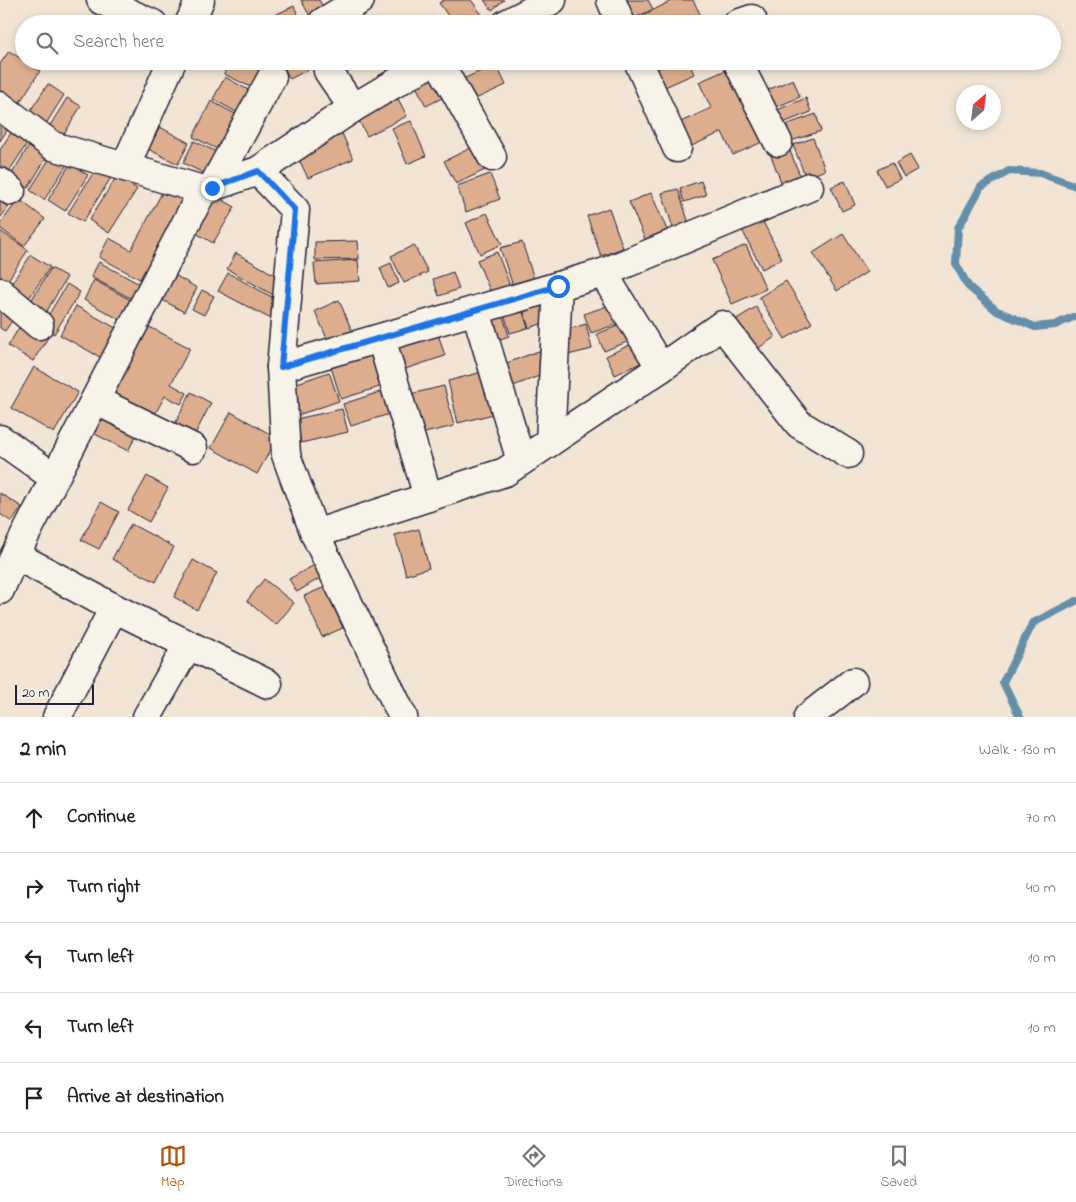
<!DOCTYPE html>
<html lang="en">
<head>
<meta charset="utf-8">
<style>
  :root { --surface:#fff; --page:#f6f6f6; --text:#222; --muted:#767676; --line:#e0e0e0; --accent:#b45309 }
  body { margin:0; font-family:"Indie Flower",sans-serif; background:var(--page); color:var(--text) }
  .compass { position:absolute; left:956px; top:85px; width:45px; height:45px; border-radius:50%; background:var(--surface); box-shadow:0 2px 8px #0003; rotate:28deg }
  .scale { position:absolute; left:15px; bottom:12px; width:79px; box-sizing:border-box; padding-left:5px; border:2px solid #22223b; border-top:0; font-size:14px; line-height:18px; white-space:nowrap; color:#22223b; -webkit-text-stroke:4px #f7f3e8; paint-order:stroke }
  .stop { position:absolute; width:15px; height:15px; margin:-11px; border:4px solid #1a73e8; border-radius:50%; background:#fff }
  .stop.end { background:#1a73e8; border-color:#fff; box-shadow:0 1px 5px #0008 }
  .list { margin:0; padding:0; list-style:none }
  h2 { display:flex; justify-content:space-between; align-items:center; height:65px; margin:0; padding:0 20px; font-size:21px }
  h2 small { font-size:16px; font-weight:400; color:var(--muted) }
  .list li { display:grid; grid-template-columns:32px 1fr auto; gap:15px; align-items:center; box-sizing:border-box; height:70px; padding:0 20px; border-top:1px solid var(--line) }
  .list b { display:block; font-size:19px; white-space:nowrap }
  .list em { font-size:16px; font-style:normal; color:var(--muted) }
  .icon { flex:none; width:28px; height:28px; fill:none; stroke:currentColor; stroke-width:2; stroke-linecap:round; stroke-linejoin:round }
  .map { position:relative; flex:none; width:1076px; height:717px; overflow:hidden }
  .search { position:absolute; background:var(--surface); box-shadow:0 2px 8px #0003; left:15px; right:15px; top:15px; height:55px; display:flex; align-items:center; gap:12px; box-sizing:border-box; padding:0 18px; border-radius:28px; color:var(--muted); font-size:19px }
  .sheet { height:415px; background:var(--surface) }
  nav { display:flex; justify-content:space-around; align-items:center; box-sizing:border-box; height:70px; border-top:1px solid var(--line); background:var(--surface); font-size:14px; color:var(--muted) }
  nav a { display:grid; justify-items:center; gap:2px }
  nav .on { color:var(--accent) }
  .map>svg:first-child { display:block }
</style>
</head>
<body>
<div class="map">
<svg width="1076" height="717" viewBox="0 0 1076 717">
  <rect width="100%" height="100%" fill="#f2e5d6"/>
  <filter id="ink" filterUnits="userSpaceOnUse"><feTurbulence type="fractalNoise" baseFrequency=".02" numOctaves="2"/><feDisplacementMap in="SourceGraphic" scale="10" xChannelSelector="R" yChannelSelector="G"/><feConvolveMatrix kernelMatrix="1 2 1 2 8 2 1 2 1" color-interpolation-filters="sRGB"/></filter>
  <g filter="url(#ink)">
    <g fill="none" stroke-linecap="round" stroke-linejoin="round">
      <g stroke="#648fa8" stroke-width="8">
        <path d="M1076,186L1040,173L1009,171L981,187L958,228L956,264L968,286L997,311L1035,327L1055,325L1073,317H1076"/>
        <path d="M1020,717L1003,682L1033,623L1076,601"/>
      </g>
    </g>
    <g fill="#dcae8d" stroke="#22223b">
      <path d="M301,0H319L325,10L311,18Z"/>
      <path d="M444,0H471L483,16L472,24H454L439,3Z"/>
      <path d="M484,0H504L492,10Z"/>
      <path d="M625,0H648L653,9L635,18Z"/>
      <path d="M673,0H693L705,24H636L634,20Z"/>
      <path d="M294,6L302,24H263L262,21Z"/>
      <path d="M9,51L40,71L18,105L0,94V64Z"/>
      <path d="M230,61H249L269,72L259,91L224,74Z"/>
      <path d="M280,61H322V62L290,79Z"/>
      <path d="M674,61H688L694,74L665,87L657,69Z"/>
      <path d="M496,64L506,85L471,101L461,80Z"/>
      <path d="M735,66L769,139L733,155L722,132L685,149L674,125L711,108L699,82Z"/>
      <path d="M432,68L446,96L426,106L412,78Z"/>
      <path d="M225,77L259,96L247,118L213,99Z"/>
      <path d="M793,79L800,97L769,110L761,93Z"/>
      <path d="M48,84L64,95L42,130L25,119Z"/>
      <path d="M394,91L407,116L367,136L354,112Z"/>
      <path d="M67,98L81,106L59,143L44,135Z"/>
      <path d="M806,98L811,112L775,126L770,113Z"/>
      <path d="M211,101L243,118L225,153L193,137Z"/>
      <path d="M0,114L12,123L0,141Z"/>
      <path d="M816,114L821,131L782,144L777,128Z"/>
      <path d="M411,121L426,156L407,164L392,128Z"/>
      <path d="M16,125L32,136L8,173L0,168V150Z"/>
      <path d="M160,127L189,143L178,164L148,149Z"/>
      <path d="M341,131L353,159L308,178L295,151Z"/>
      <path d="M813,138L825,170L806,178L793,145Z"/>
      <path d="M33,139L51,150L28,188L10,177Z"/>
      <path d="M194,141L225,156L214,178L183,163Z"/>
      <path d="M475,146L487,169L456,184L444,161Z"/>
      <path d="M788,146L803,183L784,190L770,153Z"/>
      <path d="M53,153L68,163L44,200L30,190Z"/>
      <path d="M910,155L918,169L904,177L896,163Z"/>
      <path d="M892,163L900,179L885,186L877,170Z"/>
      <path d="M70,164L88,175L65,211L48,200Z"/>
      <path d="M97,167L112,176L83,222L68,213Z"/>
      <path d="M490,174L500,199L466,212L457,186Z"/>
      <path d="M117,176L137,189L109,233L89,220Z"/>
      <path d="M701,181L706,195L684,202L680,188Z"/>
      <path d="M845,181L855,205L842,211L831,187Z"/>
      <path d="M0,188L15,199L0,218Z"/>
      <path d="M164,189L192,204L149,284L99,257L109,238L131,250Z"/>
      <path d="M678,189L690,227L674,231L662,193Z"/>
      <path d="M651,193L667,230L645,239L629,202Z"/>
      <path d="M212,194L235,207L213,243L191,230Z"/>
      <path d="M19,199L45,219L24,246L0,228V224Z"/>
      <path d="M609,208L623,248L601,256L587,216Z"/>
      <path d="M487,213L502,244L480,254L466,223Z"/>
      <path d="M761,218L782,259L762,269L741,228Z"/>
      <path d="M0,231L28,250L6,283L0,278Z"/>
      <path d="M843,234L867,272L837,291L813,253Z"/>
      <path d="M358,241L359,259L315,260V242Z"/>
      <path d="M522,242L534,279L513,286L500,248Z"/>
      <path d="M414,245L428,272L404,283L391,256Z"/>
      <path d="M746,245L766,289L732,304L712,260Z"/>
      <path d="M497,252L510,286L491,293L477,260Z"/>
      <path d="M236,253L284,280L275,296L227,269Z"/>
      <path d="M31,255L50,267L25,304L6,291Z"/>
      <path d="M358,260L360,281L316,284L314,263Z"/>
      <path d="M99,262L143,286L136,301L91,277Z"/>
      <path d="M391,263L399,283L388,288L380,268Z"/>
      <path d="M51,268L67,277L42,319L26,309Z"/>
      <path d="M453,272L459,289L439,296L433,279Z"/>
      <path d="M228,273L279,301L269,318L218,291Z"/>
      <path d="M173,274L197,288L184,312L159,298Z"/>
      <path d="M94,280L136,303L126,323L84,300Z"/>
      <path d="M786,281L812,323L785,339L759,297Z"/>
      <path d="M67,284L80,292L54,334L42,326Z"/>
      <path d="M202,290L214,296L204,315L192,309Z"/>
      <path d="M549,298L555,319L529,328L522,306Z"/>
      <path d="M0,299L18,312L5,331L0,328Z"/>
      <path d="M339,300L355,338L331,348L315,311Z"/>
      <path d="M610,305L617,324L591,333L584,314Z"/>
      <path d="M76,306L123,332L107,361L60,335Z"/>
      <path d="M521,306L528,328L510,333L503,311Z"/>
      <path d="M756,307L775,337L751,353L730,323Z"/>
      <path d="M502,313L509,336L494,341L486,318Z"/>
      <path d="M23,321L49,336L33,361L8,346Z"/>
      <path d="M142,323L190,348L171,384L187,393L181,404L165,396L150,423L102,398Z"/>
      <path d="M625,323L632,340L604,351L597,334Z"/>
      <path d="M586,324L592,349L568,355L562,331Z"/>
      <path d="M438,334L445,356L399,371L392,350Z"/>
      <path d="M636,342L645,361L615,375L606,356Z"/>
      <path d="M544,349L552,371L508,388L499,366Z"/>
      <path d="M378,350L389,384L341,399L330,364Z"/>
      <path d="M34,367L78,392L54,433L11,408Z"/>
      <path d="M486,371L497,413L458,423L448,381Z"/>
      <path d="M329,372L339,401L298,415L289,386Z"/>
      <path d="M444,386L454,426L412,436L402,396Z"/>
      <path d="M389,389L396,412L351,426L343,404Z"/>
      <path d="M191,392L211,403L192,440L172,430Z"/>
      <path d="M101,408L140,428L128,451L89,431Z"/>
      <path d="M342,409L348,432L301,443L296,419Z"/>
      <path d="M231,412L277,438L257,474L211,448Z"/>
      <path d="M147,476L168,488L149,522L128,510Z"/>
      <path d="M0,493L22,507L12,522L0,514Z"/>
      <path d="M101,502L119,512L99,549L81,540Z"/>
      <path d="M131,524L174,547L156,582L112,559Z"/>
      <path d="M419,529L429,568L406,575L395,535Z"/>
      <path d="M193,560L217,573L197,610L174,597Z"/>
      <path d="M318,563L325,575L297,592L289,579Z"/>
      <path d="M264,579L294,603L276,625L247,601Z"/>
      <path d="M325,587L343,628L322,637L304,596Z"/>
    </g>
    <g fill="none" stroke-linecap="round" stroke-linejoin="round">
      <g stroke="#22223b" stroke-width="31">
        <g id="minor">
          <path d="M101,0L153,24"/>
          <path d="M611,0L621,24"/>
          <path d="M189,24L200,0"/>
          <path d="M323,24V22L360,0"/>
          <path d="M506,24L552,0"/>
          <path d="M737,24L752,19"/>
          <path d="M327,61L328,71L353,108"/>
          <path d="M438,61L492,157"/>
          <path d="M638,61L677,148"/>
          <path d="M737,61L778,142"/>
          <path d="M0,106L53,146L203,190L258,171L353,108L433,61"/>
          <path d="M125,167L172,61"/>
          <path d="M258,171L295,210L281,367L286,455L315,534L403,717"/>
          <path d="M0,182L11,191"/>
          <path d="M212,188L272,77"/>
          <path d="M603,273L661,368"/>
          <path d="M0,292L39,325"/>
          <path d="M476,311L521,461"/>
          <path d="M381,338L428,497"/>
          <path d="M281,367L603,273L809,187"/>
          <path d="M95,400L193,448"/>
          <path d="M0,439L55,478"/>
          <path d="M550,442L558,286"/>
          <path d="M315,534L505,472L661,368L722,325L799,424L848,454"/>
          <path d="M15,555L114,608L268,684"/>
          <path d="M0,590L15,555L203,190"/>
          <path d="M57,717L114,608"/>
          <path d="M147,717L188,645"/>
          <path d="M808,717L853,682"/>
        </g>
      </g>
      <use href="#minor" stroke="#f7f3e8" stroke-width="28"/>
    </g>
  </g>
  <g fill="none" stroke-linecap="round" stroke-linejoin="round" filter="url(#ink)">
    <path stroke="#1a73e8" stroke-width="6" d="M212,188L258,171L295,210L281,367L558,286"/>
  </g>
</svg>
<svg class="compass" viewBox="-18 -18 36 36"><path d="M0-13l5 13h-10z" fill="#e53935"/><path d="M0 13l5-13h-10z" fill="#767676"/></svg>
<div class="scale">20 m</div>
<div class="stop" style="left:558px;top:286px"></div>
<div class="stop end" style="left:212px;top:188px"></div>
<div class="search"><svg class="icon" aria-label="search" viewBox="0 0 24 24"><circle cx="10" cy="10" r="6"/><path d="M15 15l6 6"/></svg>Search here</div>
</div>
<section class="sheet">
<h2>2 min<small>Walk · 130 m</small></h2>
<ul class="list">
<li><svg class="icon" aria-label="ahead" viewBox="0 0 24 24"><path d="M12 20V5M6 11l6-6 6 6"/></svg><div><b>Continue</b></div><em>70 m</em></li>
<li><svg class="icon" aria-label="right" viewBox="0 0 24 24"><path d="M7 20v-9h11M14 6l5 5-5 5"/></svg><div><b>Turn right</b></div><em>40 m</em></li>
<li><svg class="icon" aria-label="left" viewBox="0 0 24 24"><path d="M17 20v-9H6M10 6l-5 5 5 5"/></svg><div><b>Turn left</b></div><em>10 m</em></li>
<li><svg class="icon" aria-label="left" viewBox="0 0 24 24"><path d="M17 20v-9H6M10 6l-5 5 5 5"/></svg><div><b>Turn left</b></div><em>10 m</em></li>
<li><svg class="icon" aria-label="arrive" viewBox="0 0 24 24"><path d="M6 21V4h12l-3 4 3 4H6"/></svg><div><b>Arrive at destination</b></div></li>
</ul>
</section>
<nav>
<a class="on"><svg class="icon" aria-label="map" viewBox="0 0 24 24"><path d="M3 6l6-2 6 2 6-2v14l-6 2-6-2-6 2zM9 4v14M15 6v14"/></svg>Map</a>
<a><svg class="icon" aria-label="directions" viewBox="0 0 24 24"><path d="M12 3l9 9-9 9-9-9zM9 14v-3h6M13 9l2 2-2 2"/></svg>Directions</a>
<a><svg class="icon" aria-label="saved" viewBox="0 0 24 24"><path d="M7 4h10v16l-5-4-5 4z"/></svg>Saved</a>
</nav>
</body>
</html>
